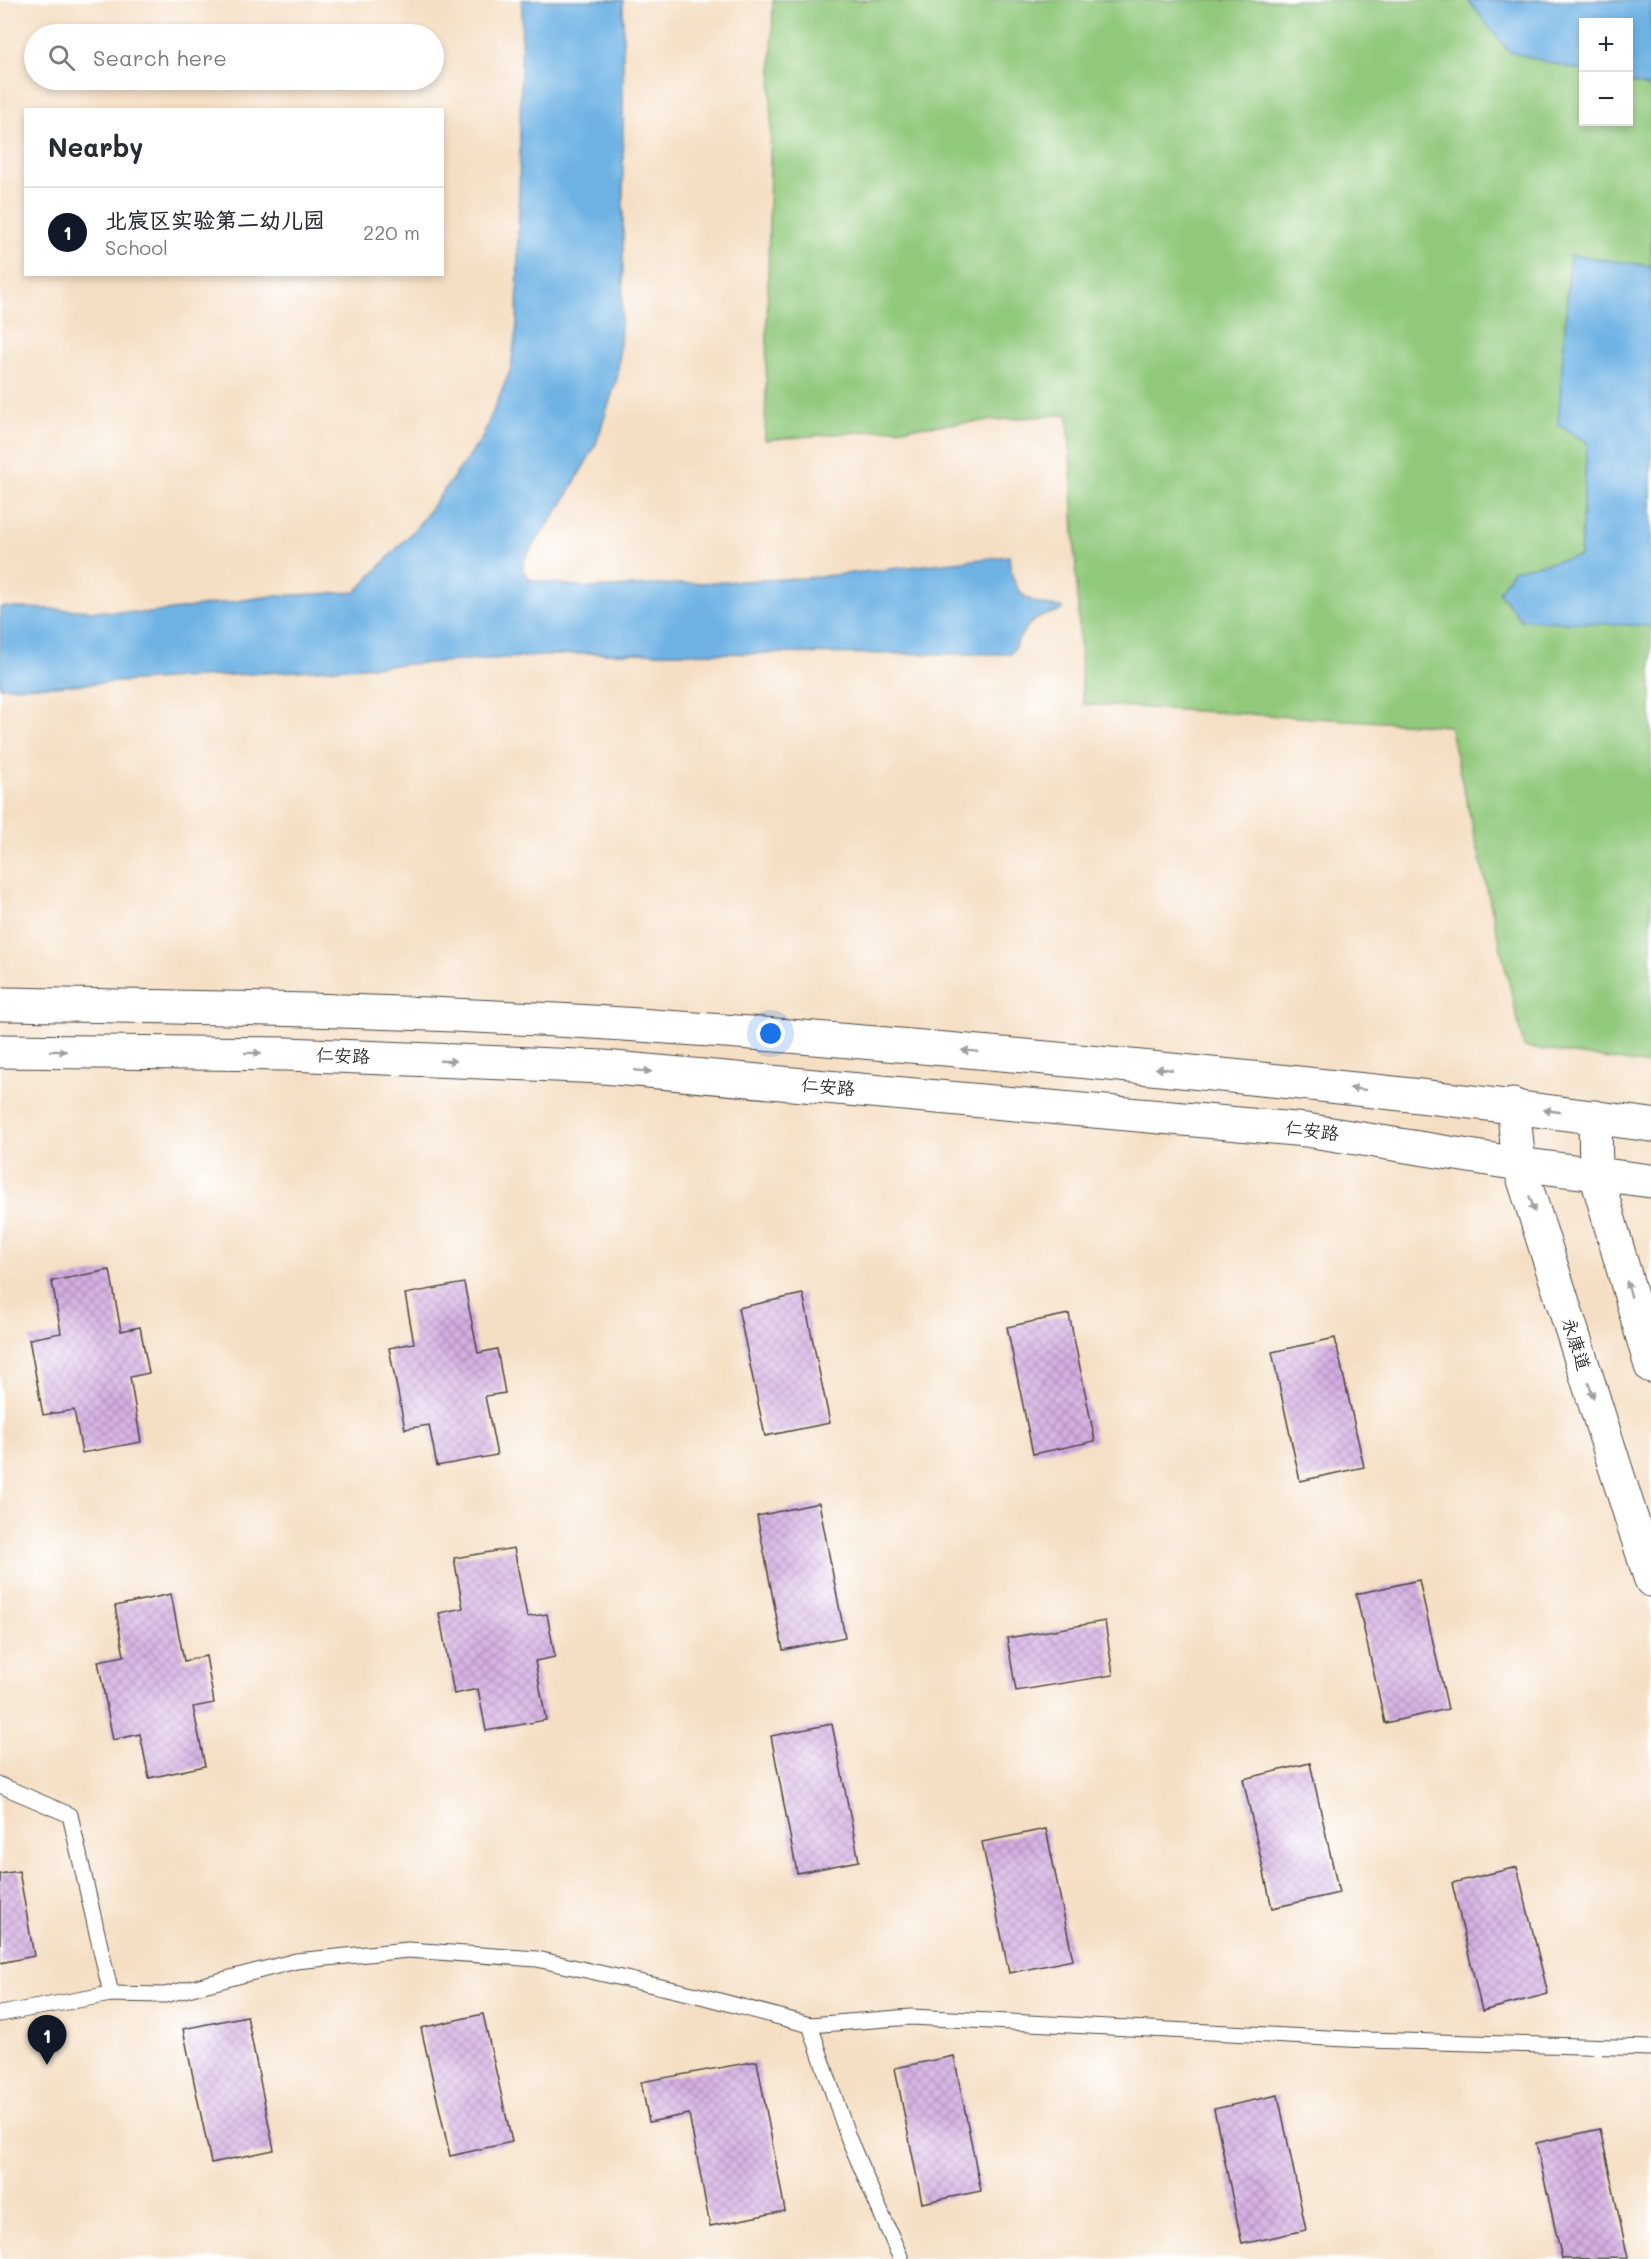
<!DOCTYPE html>
<html lang="en">
<head>
<meta charset="utf-8">
<style>
  :root { --surface:#fff; --page:#f7f7f7; --text:#2b2b33; --muted:#7c7c81; --line:#e1e1e2; --accent:#111827 }
  body { margin:0; font-family:Mali,"LXGW WenKai TC",sans-serif; background:var(--page); color:var(--text) }
  .controls { position:absolute; right:18px; top:18px; display:grid; overflow:hidden; border-radius:0px; box-shadow:0 3px 9px #0003 }
  .controls button { width:54px; height:54px; display:grid; place-items:center; padding:0; border:0; border-bottom:2px solid var(--line); background:var(--surface); color:var(--text); font:30px sans-serif }
  .you { position:absolute; left:771px; top:1034px; width:21px; height:21px; margin:-15px; border:4px solid #fff; border-radius:50%; background:#1a73e8; box-shadow:0 0 0 9px #1a73e833 }
  .badge { display:grid; place-items:center; width:39px; height:39px; border-radius:50%; background:var(--accent); color:#fff; font-size:20px; font-weight:700 }
  .pin { position:absolute; translate:-50% -50px; filter:drop-shadow(0 2px 3px #0008) }
  .pin::after { content:''; position:absolute; top:32px; width:21px; height:18px; background:inherit; clip-path:polygon(0 0,100% 0,50% 100%) }
  .list { margin:0; padding:0; list-style:none }
  h2 { display:flex; justify-content:space-between; align-items:center; height:78px; margin:0; padding:0 24px; font-size:26px }
  h2 small { font-size:20px; font-weight:400; color:var(--muted) }
  .list li { display:grid; grid-template-columns:39px 1fr auto; gap:18px; align-items:center; box-sizing:border-box; height:90px; padding:0 24px; border-top:2px solid var(--line) }
  .list b { display:block; font-size:22px; white-space:nowrap }
  .list p { margin:0; font-size:20px; white-space:nowrap; color:var(--muted) }
  .list em { font-size:20px; font-style:normal; color:var(--muted) }
  .icon { flex:none; width:33px; height:33px; fill:none; stroke:currentColor; stroke-width:2; stroke-linecap:round; stroke-linejoin:round }
  .map { position:relative; flex:none; width:1651px; height:2259px; overflow:hidden }
  .search { position:absolute; background:var(--surface); box-shadow:0 3px 9px #0003; left:24px; top:24px; width:420px; height:66px; display:flex; align-items:center; gap:15px; box-sizing:border-box; padding:0 21px; border-radius:33px; color:var(--muted); font-size:22px }
  .panel { position:absolute; background:var(--surface); box-shadow:0 3px 9px #0003; left:24px; top:108px; width:420px; height:168px; border-radius:0px }
  .map>svg:first-child { display:block }
</style>
</head>
<body>
<div class="map">
<svg width="1651" height="2259" viewBox="0 0 1651 2259">
  <defs>
    <pattern id="building-cross-hatch" width="8" height="8" patternUnits="userSpaceOnUse" patternTransform="scale(1.5)"><rect width="8" height="8" fill="#d5afe3"/><path d="M0 0l8 8M0 8l8-8" fill="none" stroke="#ad8fb8"/></pattern>
  </defs>
  <rect width="100%" height="100%" fill="#fff"/>
  <filter id="ink" filterUnits="userSpaceOnUse"><feTurbulence type="fractalNoise" baseFrequency=".0167" numOctaves="2"/><feDisplacementMap in="SourceGraphic" scale="12" xChannelSelector="R" yChannelSelector="G"/><feConvolveMatrix kernelMatrix="1 2 1 2 8 2 1 2 1" color-interpolation-filters="sRGB"/></filter>
  <filter id="wash" filterUnits="userSpaceOnUse"><feTurbulence type="fractalNoise" baseFrequency=".008" numOctaves="4" result="noise"/><feDisplacementMap in="SourceGraphic" scale="24" xChannelSelector="R" yChannelSelector="G"/><feGaussianBlur stdDeviation="1.35" result="paint"/><feColorMatrix in="noise" values="0 0 0 0 0 0 0 0 0 0 0 0 0 0 0 0 0 1.4 0 .05"/><feComposite in="paint" operator="in"/></filter>
  <g filter="url(#wash)">
    <rect width="100%" height="100%" fill="#f5dfc4"/>
    <path fill="#91c97c" stroke="#5e7a54" stroke-width="1.5" fill-rule="evenodd" d="M773,0H1651V1065L1524,1047L1449,726L1083,704L1068,414L765,440ZM1584,22H1628V122H1584Z"/>
    <g fill="#6eb2e4" stroke="#4c6e88" stroke-width="1.5">
      <path d="M522,0H623V288L618,375L596,444L564,501L524,559L523,571L531,580L589,588L807,578L1009,556C1012,594 1027,606 1063,607V610C1028,619 1027,623 1011,654L590,653L53,686L0,687V607L150,613L272,596L356,592L417,527L481,440L511,369L517,324Z"/>
      <path d="M1468,0H1651V88L1629,82L1628,22H1584L1583,71L1509,52Z"/>
      <path d="M1570,255L1651,266V626L1521,620L1499,592L1513,570L1580,556L1587,442L1558,425Z"/>
    </g>
    <g id="blocks">
      <g fill="url(#building-cross-hatch)">
        <path d="M110,1270L121,1331L140,1327L149,1373L130,1377L141,1442L82,1453L74,1410L43,1415L29,1339L61,1333L52,1281Z"/>
        <path d="M464,1283L478,1353L497,1349L505,1393L485,1396L497,1455L437,1466L429,1425L405,1429L389,1348L414,1343L405,1294Z"/>
        <path d="M803,1294L830,1423L765,1436L738,1308Z"/>
        <path d="M1069,1314L1095,1441L1033,1454L1007,1327Z"/>
        <path d="M1335,1338L1364,1467L1300,1481L1272,1352Z"/>
        <path d="M819,1503L845,1637L783,1650L757,1516Z"/>
        <path d="M514,1548L527,1617L547,1614L555,1657L535,1661L546,1720L486,1731L478,1689L454,1694L439,1613L463,1608L454,1558Z"/>
        <path d="M1419,1580L1448,1709L1385,1723L1356,1594Z"/>
        <path d="M171,1594L184,1661L206,1656L214,1703L193,1707L205,1766L149,1778L140,1734L113,1740L98,1661L124,1656L115,1606Z"/>
        <path d="M1105,1621L1113,1675L1016,1691L1007,1638Z"/>
        <path d="M832,1724L859,1861L797,1873L771,1736Z"/>
        <path d="M1310,1763L1339,1893L1272,1908L1243,1779Z"/>
        <path d="M1046,1829L1073,1960L1009,1973L982,1842Z"/>
        <path d="M1517,1867L1548,1994L1482,2011L1452,1883Z"/>
        <path d="M19,1871L34,1956L0,1963V1874Z"/>
        <path d="M483,2014L512,2142L450,2156L421,2028Z"/>
        <path d="M247,2016L274,2150L211,2163L183,2029Z"/>
        <path d="M954,2056L981,2191L922,2203L895,2068Z"/>
        <path d="M757,2061L785,2211L710,2226L689,2114L649,2122L641,2082Z"/>
        <path d="M1278,2095L1306,2230L1242,2244L1214,2109Z"/>
        <path d="M1600,2129L1628,2258L1562,2259L1536,2143Z"/>
      </g>
    </g>
  </g>
  <g filter="url(#ink)">
    <use href="#blocks" fill-opacity="0" stroke="#494642" stroke-width="1.5"/>
    <g fill="none" stroke-linecap="round" stroke-linejoin="round">
      <g stroke="#494642" stroke-width="17">
        <g id="service">
          <path d="M0,1785L70,1815L111,1994"/>
          <path d="M0,2014L111,1994L165,1995L296,1961L408,1950L537,1959L697,1995L810,2025L911,2017L1367,2040L1651,2048"/>
          <path d="M810,2025L848,2137L901,2259"/>
        </g>
      </g>
      <g stroke="#494642" stroke-width="35">
        <g id="tertiary">
          <path d="M0,1004C191,1007 383,1010 574,1021C746,1031 917,1046 1089,1062C1276,1080 1464,1099 1651,1125"/>
          <path d="M0,1051L287,1054L603,1067L1306,1130L1519,1164L1651,1181"/>
          <path d="M1513,1105L1519,1164L1651,1580"/>
          <path d="M1595,1117L1596,1174L1651,1366"/>
        </g>
      </g>
      <use href="#service" stroke="#fff" stroke-width="15"/>
      <use href="#tertiary" stroke="#fff" stroke-width="33"/>
    </g>
    <defs><path id="oneway-solid" d="M-6-.8H1V-3.2L6.5 0L1 3.2V.8H-6Z" transform="scale(1.5)"/></defs>
    <g fill="#a0a0a0">
      <use href="#oneway-solid" transform="translate(58 1051) rotate(1)"/>
      <use href="#oneway-solid" transform="translate(970 1051) rotate(-175)"/>
      <use href="#oneway-solid" transform="translate(253 1053) rotate(1)"/>
      <use href="#oneway-solid" transform="translate(448 1061) rotate(2)"/>
      <use href="#oneway-solid" transform="translate(1164 1069) rotate(-175)"/>
      <use href="#oneway-solid" transform="translate(643 1071) rotate(5)"/>
      <use href="#oneway-solid" transform="translate(1358 1089) rotate(-174)"/>
      <use href="#oneway-solid" transform="translate(1552 1111) rotate(-172)"/>
      <use href="#oneway-solid" transform="translate(1532 1204) rotate(72)"/>
      <use href="#oneway-solid" transform="translate(1629 1289) rotate(-106)"/>
      <use href="#oneway-solid" transform="translate(1591 1390) rotate(72)"/>
    </g>
  </g>
  <g text-anchor="middle" stroke-width="5" stroke-linejoin="round" paint-order="stroke">
    <g font-size="18" fill="#2b2b2b" stroke="#fff">
      <text transform="translate(343 1056) rotate(2)" y="6">仁安路</text>
      <text transform="translate(828 1087) rotate(5)" y="6">仁安路</text>
      <text transform="translate(1312 1131) rotate(7)" y="6">仁安路</text>
      <text transform="translate(1576 1344) rotate(72)" y="6">永康道</text>
    </g>
  </g>
</svg>
<div class="controls">
<button>+</button>
<button>−</button>
</div>
<div class="you"></div>
<div class="pin badge" style="left:47px;top:2065px">1</div>
<div class="search"><svg class="icon" aria-label="search" viewBox="0 0 24 24"><circle cx="10" cy="10" r="6"/><path d="M15 15l6 6"/></svg>Search here</div>
<section class="panel">
<h2>Nearby<small></small></h2>
<ul class="list">
<li><span class="badge">1</span><div><b>北宸区实验第二幼儿园</b><p>School</p></div><em>220 m</em></li>
</ul>
</section>
</div>
</body>
</html>
